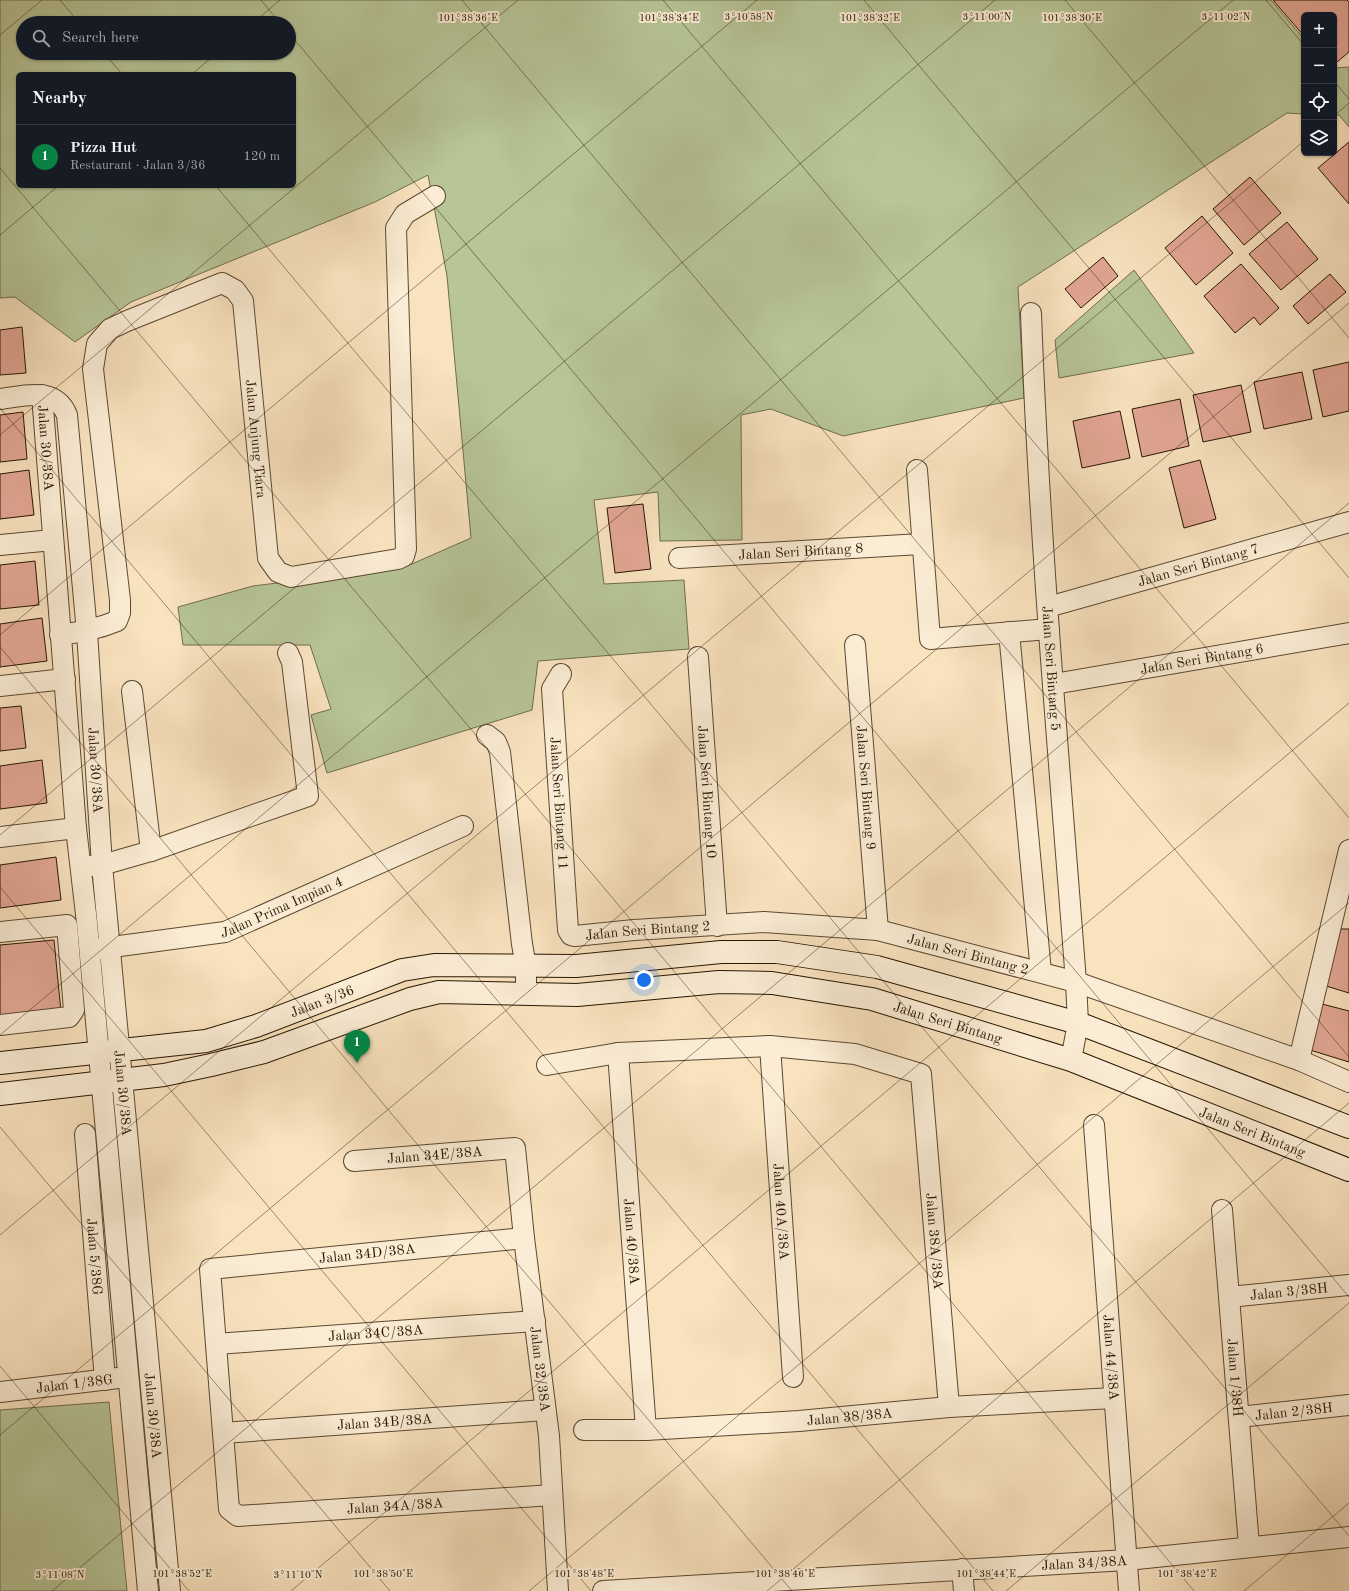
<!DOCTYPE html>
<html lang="en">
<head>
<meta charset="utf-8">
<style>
  :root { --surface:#171b24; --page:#20242c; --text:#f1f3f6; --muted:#9ea1a6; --line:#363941; --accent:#0b8043 }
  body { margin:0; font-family:"Old Standard TT",serif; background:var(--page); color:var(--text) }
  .controls { position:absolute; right:12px; top:12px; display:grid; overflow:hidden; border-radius:6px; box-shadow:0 1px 3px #0004 }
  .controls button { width:36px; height:36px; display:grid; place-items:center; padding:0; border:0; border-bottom:1px solid var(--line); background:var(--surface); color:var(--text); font:20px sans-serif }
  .you { position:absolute; left:644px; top:980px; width:14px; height:14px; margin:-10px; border:3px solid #fff; border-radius:50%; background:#1a73e8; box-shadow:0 0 0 6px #1a73e833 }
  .badge { display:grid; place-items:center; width:26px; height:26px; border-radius:50%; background:var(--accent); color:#fff; font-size:13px; font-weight:700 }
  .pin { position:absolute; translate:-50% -33px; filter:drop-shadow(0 1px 2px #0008) }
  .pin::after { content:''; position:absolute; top:21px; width:14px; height:12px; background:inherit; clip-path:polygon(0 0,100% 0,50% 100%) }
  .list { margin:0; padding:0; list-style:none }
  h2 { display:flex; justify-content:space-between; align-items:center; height:52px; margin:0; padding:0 16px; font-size:17px }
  h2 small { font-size:13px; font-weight:400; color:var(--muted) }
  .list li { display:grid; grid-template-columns:26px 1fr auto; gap:12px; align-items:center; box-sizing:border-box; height:64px; padding:0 16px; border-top:1px solid var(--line) }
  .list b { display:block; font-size:15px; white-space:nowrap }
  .list p { margin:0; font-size:13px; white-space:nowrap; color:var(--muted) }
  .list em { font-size:13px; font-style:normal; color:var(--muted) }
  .icon { flex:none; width:22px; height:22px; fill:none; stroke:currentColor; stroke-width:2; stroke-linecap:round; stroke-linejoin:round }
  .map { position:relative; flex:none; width:1349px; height:1591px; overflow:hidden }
  .search { position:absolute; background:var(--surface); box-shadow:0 1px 3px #0004; left:16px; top:16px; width:280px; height:44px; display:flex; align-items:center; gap:10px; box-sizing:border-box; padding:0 14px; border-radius:22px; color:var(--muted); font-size:15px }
  .panel { position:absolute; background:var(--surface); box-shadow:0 1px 3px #0004; left:16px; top:72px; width:280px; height:116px; border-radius:6px }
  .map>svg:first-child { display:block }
</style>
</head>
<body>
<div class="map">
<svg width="1349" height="1591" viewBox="0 0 1349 1591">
  <rect width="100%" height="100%" fill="#f9e3bf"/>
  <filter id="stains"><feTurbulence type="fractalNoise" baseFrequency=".005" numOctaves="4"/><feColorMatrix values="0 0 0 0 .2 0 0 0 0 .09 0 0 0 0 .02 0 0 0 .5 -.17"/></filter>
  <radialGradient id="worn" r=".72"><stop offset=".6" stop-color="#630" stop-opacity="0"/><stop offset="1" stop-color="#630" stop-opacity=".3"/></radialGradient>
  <g fill="#b7c597" stroke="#6f6d4c" fill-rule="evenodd">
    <path d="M0,0H1271L1304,39V114L1287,113L1018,287L1024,398L843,436L771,409L741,415L742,540L660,541L658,492L594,500L604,584L684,580L689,649L538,661L532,710L327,773L311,715L331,709L310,645H183L178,607L253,586L405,567L471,538L447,276L428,175L375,202L131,302L75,342L15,297L0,298ZM23,23H289V53H23ZM18,74H294V186H18Z"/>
    <path d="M1349,67V127L1339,115H1334V68Z"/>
    <path d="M1134,270L1194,353L1059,378L1055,340Z"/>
    <path d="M109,1402L127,1591H0V1410Z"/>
  </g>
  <g fill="#e3a795" stroke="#271502">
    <path d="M1273,0H1347L1349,2V52L1337,62L1334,59V15H1304V36Z"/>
    <path d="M1349,142V204L1318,168Z"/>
    <path d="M1250,177L1281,213L1244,245L1213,209Z"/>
    <path d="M1202,216L1233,253L1196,285L1165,248Z"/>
    <path d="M1287,222L1318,259L1281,290L1249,254Z"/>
    <path d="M1103,257L1118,276L1081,308L1065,289Z"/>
    <path d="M1241,264L1279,308L1260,325L1254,317L1235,333L1204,296Z"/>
    <path d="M1330,274L1346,292L1308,324L1293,306Z"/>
    <path d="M22,327L26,373L0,375V330Z"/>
    <path d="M1349,362V411L1323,417L1313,370Z"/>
    <path d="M1302,372L1312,419L1264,429L1254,382Z"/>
    <path d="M1241,385L1251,432L1203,442L1193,395Z"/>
    <path d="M1180,399L1189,446L1142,457L1132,409Z"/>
    <path d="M1120,411L1130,458L1082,468L1073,421Z"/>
    <path d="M23,412L27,459L0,462V415Z"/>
    <path d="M1200,460L1216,519L1184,528L1169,468Z"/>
    <path d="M29,470L34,515L0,519V474Z"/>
    <path d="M643,504L651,569L615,573L607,508Z"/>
    <path d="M35,561L39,605L0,609V565Z"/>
    <path d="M42,618L47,661L0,667V624Z"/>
    <path d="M21,706L26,748L0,751V708Z"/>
    <path d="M42,760L47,803L0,809V766Z"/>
    <path d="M56,857L61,900L0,908V865Z"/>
    <path d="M1341,929H1349V993L1323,985Z"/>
    <path d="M54,940L61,1012L0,1018V945Z"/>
    <path d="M1322,1004L1349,1011V1062L1310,1050Z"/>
  </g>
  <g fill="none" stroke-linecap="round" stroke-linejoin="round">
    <g stroke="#5c4831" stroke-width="22">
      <g id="street">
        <path id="s1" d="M1031,313C1039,536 1059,759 1076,982L1078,1023L1071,1060"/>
        <path id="s2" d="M42,395L76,828L87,923L148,1591"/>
        <path id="s3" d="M0,399C25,396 55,386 67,415L87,632L102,865L170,1591"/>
        <path d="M917,470L930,639L1049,629"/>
        <path d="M0,545L53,540"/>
        <path id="s4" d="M679,558L921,544"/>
        <path id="s5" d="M1048,607L1349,522"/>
        <path d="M1009,632L1041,972"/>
        <path id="s6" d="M60,635C80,632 98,629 117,621L120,613V600L93,369L97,344L110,329L127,321L222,283L235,290L243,301L268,558L278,572L291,577L398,559L404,556L406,549L396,228L405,214L435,196"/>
        <path id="s7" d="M855,645L878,930"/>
        <path id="s8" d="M698,657L717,926"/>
        <path id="s9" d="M561,674L552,689L568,930L571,935L575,936L634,930L764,922L878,930L1076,982L1299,1060L1349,1082"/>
        <path id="s10" d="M1054,684L1349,633"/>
        <path d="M0,686L65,679"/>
        <path d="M132,691L151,851"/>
        <path d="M487,735L496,742L500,752L522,944L526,967V994"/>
        <path d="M0,837L76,828"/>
        <path d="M90,866L102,865L151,851L308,796L292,662L288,653"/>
        <path d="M0,932L67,925L74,1010L69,1017L0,1025"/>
        <path id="s11" d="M97,949L225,932L463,826"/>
        <path id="s12" d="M770,1046L793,1377"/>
        <path id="s13" d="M618,1053L646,1430"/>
        <path d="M1299,1060L1349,850"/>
        <path id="s14" d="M547,1065L618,1053L770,1046L855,1054L921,1074L949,1407"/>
        <path id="s15" d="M1094,1125L1129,1591"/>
        <path id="s16" d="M85,1134L105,1380"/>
        <path id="s17" d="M354,1161L515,1148L524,1238L549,1436L558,1591"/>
        <path id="s18" d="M1222,1210L1249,1546"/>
        <path id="s19" d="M524,1238L210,1269L229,1509L238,1516L552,1495"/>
        <path id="s20" d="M1229,1297L1349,1285"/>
        <path id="s21" d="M216,1344L535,1321"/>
        <path id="s22" d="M0,1392L118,1378"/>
        <path id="s23" d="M1239,1417L1349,1405"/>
        <path id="s24" d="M584,1430H646L799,1421L949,1407L1114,1398"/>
        <path id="s25" d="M223,1433L545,1410"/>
        <path d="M962,1569L964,1591"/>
        <path id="s26" d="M603,1591L1127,1560L1349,1537"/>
      </g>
    </g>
    <g stroke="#271502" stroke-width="24">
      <g id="secondary">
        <path id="s27" d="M0,1063L206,1041L256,1026L402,970L434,965L576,966L721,952H777L877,967L1078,1023L1349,1127"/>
        <path id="s28" d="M0,1094L164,1075L211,1065L264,1052L410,999L439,992L577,995L719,982L772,983L872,999L1071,1060L1349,1170"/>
      </g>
    </g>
    <use href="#street" stroke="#fbedd5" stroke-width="20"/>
    <use href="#secondary" stroke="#fbedd5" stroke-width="22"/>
  </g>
  <path fill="none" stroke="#271502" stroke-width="1" stroke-opacity="0.45" d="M60,0L79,23M261,0L280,23M462,0L1349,1057M663,0L1349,818M864,0L1349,578M1065,0L1349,338M1266,0L1304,45M253,23L280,0M289,33L1349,1297M0,35L42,0M104,53L122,74M192,74L217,53M1334,81L1349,99M1334,116L1349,103M0,168L1194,1591M216,186L1349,1536M0,235L58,186M0,408L993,1591M0,435L518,0M0,635L757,0M0,647L792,1591M0,835L995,0M0,887L591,1591M0,1035L1233,0M0,1127L390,1591M0,1235L1304,141M0,1366L189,1591M0,1435L1349,303M52,1591L1349,503M291,1591L1349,703M529,1591L1349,903M767,1591L1349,1103M1006,1591L1349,1303M1244,1591L1349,1503"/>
  <g text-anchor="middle" stroke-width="4" stroke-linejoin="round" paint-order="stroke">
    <g font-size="14" fill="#271502" stroke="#fbedd5">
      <text dy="5" stroke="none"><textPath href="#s6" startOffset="646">Jalan Anjung Tiara</textPath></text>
      <text dy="5" stroke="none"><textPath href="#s2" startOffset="53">Jalan 30/38A</textPath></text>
      <text dy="5" stroke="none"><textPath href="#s4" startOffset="122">Jalan Seri Bintang 8</textPath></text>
      <text dy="5" stroke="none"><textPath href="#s5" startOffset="156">Jalan Seri Bintang 7</textPath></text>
      <text dy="5" stroke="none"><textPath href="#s10" startOffset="150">Jalan Seri Bintang 6</textPath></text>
      <text dy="5" stroke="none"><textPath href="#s1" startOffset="356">Jalan Seri Bintang 5</textPath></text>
      <text dy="5" stroke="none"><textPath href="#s3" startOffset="432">Jalan 30/38A</textPath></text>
      <text dy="5" stroke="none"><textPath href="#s7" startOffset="143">Jalan Seri Bintang 9</textPath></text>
      <text dy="5" stroke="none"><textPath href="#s8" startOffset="135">Jalan Seri Bintang 10</textPath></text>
      <text dy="5" stroke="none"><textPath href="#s9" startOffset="132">Jalan Seri Bintang 11</textPath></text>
      <text dy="5" stroke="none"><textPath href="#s11" startOffset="191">Jalan Prima Impian 4</textPath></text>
      <text dy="5" stroke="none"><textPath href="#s9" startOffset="342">Jalan Seri Bintang 2</textPath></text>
      <text dy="5" stroke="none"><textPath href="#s9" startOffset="666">Jalan Seri Bintang 2</textPath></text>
      <text dy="5" stroke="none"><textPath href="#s27" startOffset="330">Jalan 3/36</textPath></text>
      <text dy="5" stroke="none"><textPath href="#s28" startOffset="967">Jalan Seri Bintang</textPath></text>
      <text dy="5" stroke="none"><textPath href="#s3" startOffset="756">Jalan 30/38A</textPath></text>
      <text dy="5" stroke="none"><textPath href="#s28" startOffset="1291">Jalan Seri Bintang</textPath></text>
      <text dy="5" stroke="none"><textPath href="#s17" startOffset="81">Jalan 34E/38A</textPath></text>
      <text dy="5" stroke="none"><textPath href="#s12" startOffset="166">Jalan 40A/38A</textPath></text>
      <text dy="5" stroke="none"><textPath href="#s14" startOffset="546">Jalan 38A/38A</textPath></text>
      <text dy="5" stroke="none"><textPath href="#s13" startOffset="189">Jalan 40/38A</textPath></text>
      <text transform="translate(367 1253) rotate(-6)" y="5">Jalan 34D/38A</text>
      <text dy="5" stroke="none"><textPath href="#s16" startOffset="123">Jalan 5/38G</textPath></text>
      <text dy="5" stroke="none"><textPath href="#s20" startOffset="60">Jalan 3/38H</textPath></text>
      <text dy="5" stroke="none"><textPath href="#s21" startOffset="160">Jalan 34C/38A</textPath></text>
      <text dy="5" stroke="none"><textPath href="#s15" startOffset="233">Jalan 44/38A</textPath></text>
      <text dy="5" stroke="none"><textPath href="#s17" startOffset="384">Jalan 32/38A</textPath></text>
      <text dy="5" stroke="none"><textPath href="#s18" startOffset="168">Jalan 1/38H</textPath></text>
      <text dy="5" stroke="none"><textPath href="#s22" startOffset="75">Jalan 1/38G</textPath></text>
      <text dy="5" stroke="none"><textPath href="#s23" startOffset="55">Jalan 2/38H</textPath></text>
      <text dy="5" stroke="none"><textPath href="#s3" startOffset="1080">Jalan 30/38A</textPath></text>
      <text dy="5" stroke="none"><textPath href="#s24" startOffset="266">Jalan 38/38A</textPath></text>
      <text dy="5" stroke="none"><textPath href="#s25" startOffset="162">Jalan 34B/38A</textPath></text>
      <text dy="5" stroke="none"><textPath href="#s19" startOffset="725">Jalan 34A/38A</textPath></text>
      <text dy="5" stroke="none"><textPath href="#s26" startOffset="482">Jalan 34/38A</textPath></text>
    </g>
  </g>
  <g font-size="10" text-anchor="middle" fill="#271502" stroke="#fbedd5" stroke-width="4" stroke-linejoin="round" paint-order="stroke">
    <text x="749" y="20">3°10'58"N</text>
    <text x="987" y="20">3°11'00"N</text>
    <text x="1226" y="20">3°11'02"N</text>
    <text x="669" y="21">101°38'34"E</text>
    <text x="468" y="21">101°38'36"E</text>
    <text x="870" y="21">101°38'32"E</text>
    <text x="1072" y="21">101°38'30"E</text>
    <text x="182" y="1577">101°38'52"E</text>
    <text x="383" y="1577">101°38'50"E</text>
    <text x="584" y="1577">101°38'48"E</text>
    <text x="785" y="1577">101°38'46"E</text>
    <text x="986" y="1577">101°38'44"E</text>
    <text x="1187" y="1577">101°38'42"E</text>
    <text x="60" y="1578">3°11'08"N</text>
    <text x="298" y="1578">3°11'10"N</text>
  </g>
  <rect width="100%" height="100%" filter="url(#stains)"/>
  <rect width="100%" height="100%" fill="url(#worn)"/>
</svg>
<div class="controls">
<button>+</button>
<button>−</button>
<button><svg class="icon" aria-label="locate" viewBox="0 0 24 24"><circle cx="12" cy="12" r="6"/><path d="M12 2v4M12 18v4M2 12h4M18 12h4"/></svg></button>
<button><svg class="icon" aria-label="layers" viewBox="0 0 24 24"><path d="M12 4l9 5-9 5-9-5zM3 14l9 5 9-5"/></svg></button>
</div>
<div class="you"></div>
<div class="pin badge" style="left:357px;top:1063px">1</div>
<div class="search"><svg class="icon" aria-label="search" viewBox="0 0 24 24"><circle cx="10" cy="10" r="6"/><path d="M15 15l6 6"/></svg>Search here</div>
<section class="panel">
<h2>Nearby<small></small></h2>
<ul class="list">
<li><span class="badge">1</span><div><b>Pizza Hut</b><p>Restaurant · Jalan 3/36</p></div><em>120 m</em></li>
</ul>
</section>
</div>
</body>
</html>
